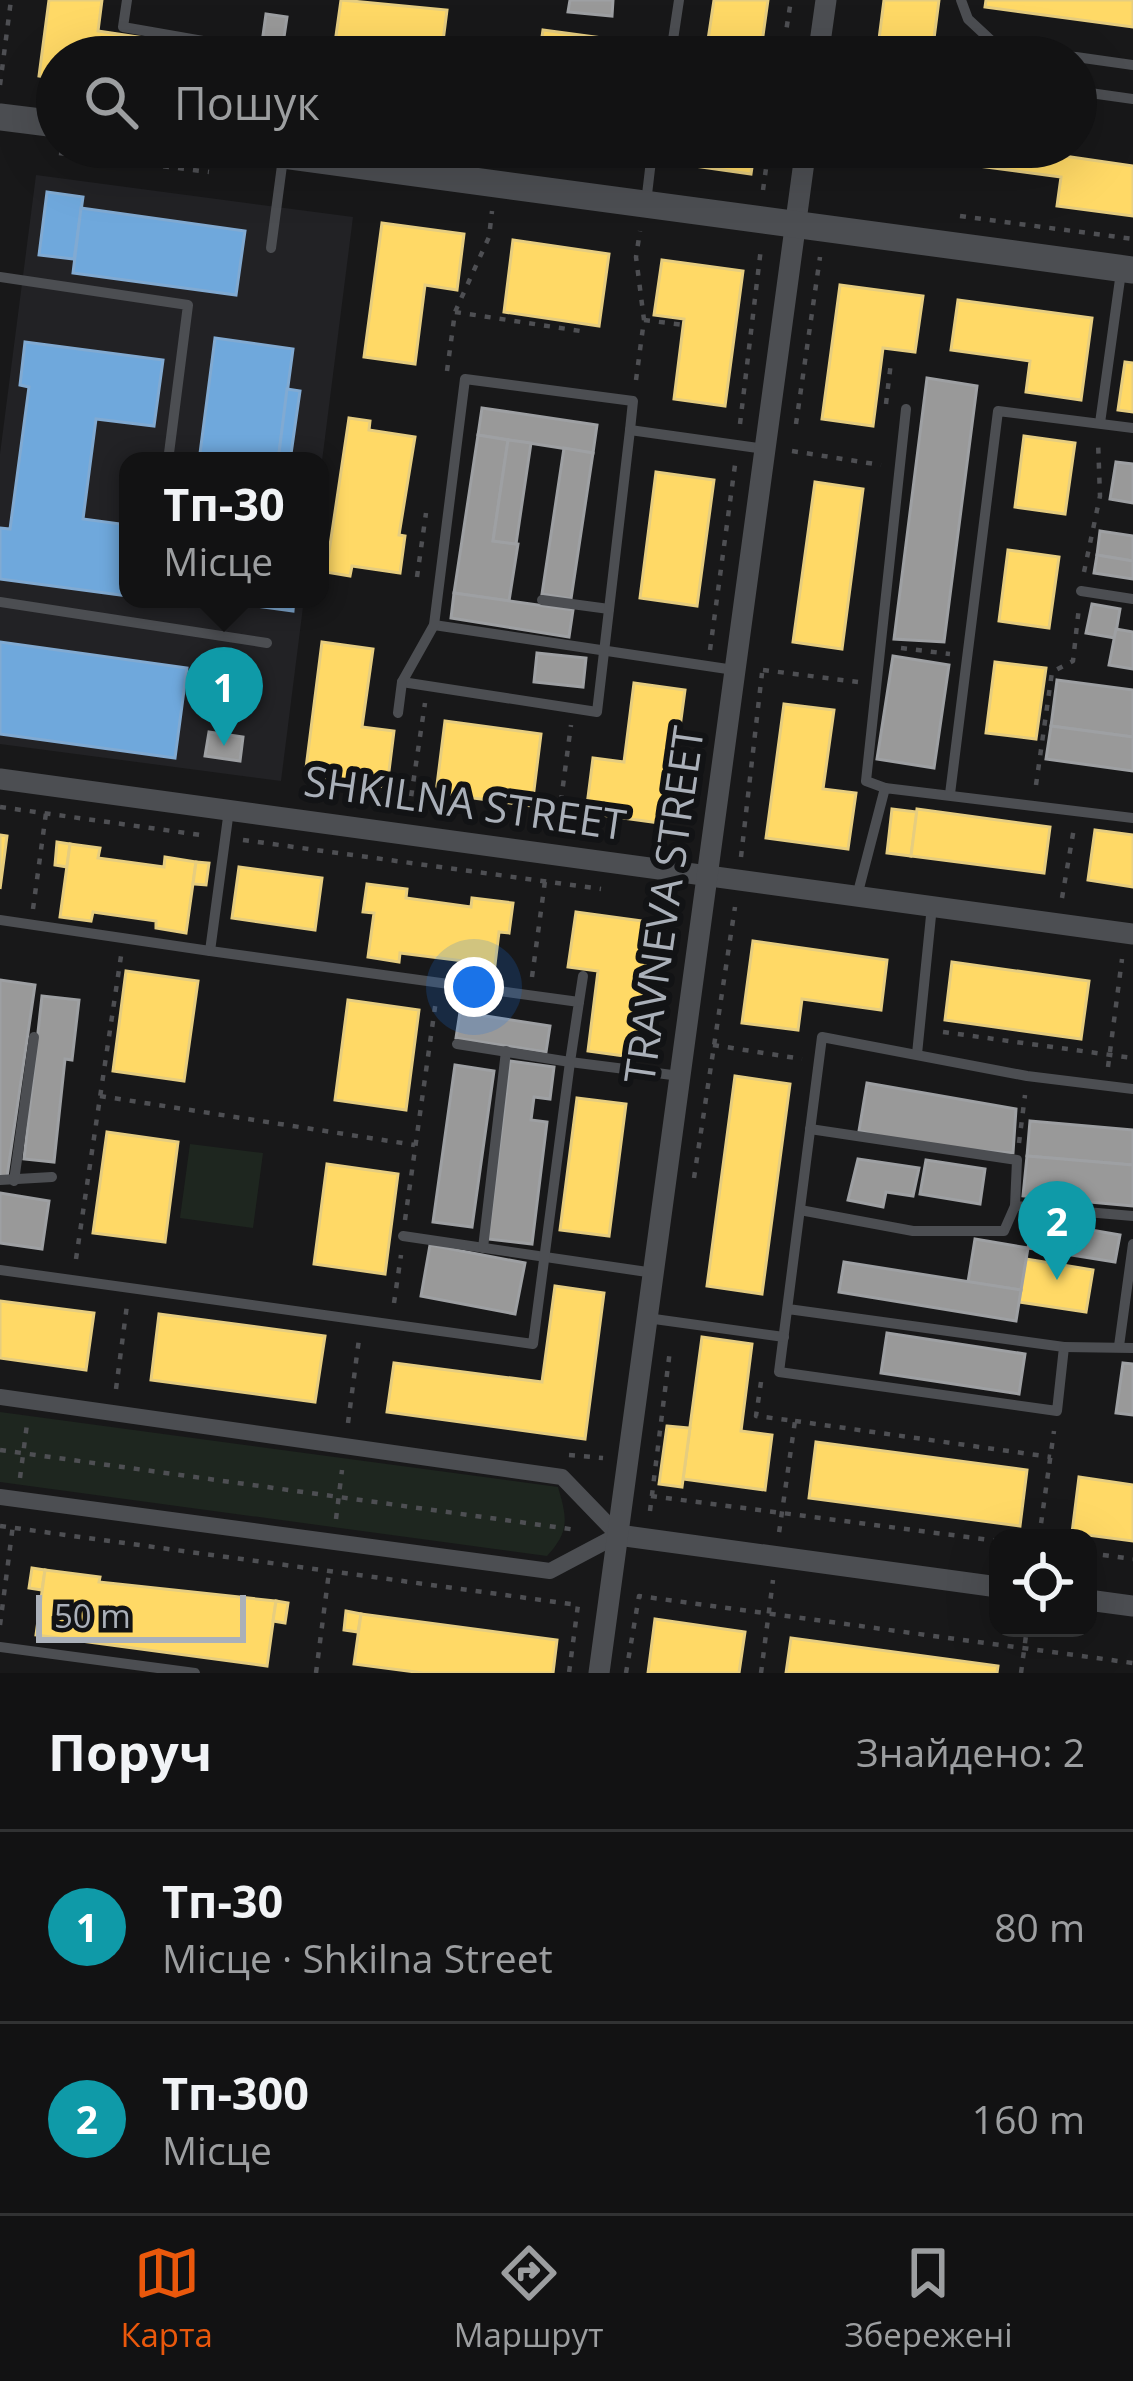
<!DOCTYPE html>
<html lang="uk">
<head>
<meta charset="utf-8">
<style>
  :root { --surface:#121213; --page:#1b1b1c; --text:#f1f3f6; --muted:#9c9ea0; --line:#313233; --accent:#ea580c }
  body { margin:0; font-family:"Open Sans",sans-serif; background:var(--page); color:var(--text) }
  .controls { position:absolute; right:36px; bottom:36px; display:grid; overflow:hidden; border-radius:24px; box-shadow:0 12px 48px #0002 }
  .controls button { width:108px; height:108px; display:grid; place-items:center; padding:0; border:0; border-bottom:3px solid var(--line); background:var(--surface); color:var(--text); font:60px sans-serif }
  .scale { position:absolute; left:36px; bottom:30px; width:210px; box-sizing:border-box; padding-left:12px; border:6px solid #aab0b9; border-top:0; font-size:33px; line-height:42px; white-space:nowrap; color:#aab0b9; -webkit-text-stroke:9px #121315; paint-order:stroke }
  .you { position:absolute; left:474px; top:987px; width:42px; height:42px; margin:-30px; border:9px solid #fff; border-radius:50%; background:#1a73e8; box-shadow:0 0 0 18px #1a73e833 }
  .badge { display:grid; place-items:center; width:78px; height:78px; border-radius:50%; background:var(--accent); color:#fff; font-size:39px; font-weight:700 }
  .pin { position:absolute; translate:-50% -99px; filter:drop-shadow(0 3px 6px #0008) }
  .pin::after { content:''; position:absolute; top:63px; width:42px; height:36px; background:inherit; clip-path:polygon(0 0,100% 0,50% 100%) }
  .popup { position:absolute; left:119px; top:452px; width:210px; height:156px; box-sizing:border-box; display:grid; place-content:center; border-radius:24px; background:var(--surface); filter:drop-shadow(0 3px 9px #0005); font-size:39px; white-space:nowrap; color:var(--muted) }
  .popup b { font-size:45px; color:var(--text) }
  .popup::after { content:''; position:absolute; left:50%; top:100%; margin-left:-24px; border:24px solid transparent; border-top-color:var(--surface) }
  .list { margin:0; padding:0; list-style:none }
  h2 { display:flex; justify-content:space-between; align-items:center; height:156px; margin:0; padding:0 48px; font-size:51px }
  h2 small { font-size:39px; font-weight:400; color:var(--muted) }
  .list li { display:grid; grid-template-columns:78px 1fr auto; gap:36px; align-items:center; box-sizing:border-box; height:192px; padding:0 48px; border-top:3px solid var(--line) }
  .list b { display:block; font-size:45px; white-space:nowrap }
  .list p { margin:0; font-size:39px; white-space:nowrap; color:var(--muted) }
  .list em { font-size:39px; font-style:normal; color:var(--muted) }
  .icon { flex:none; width:66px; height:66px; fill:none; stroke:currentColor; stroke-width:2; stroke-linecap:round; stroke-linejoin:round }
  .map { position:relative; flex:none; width:1133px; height:1673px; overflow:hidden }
  .search { position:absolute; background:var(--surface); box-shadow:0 12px 48px #0002; left:36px; right:36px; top:36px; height:132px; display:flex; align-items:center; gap:30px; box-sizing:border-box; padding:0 42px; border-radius:66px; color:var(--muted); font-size:45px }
  .sheet { height:540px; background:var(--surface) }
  nav { display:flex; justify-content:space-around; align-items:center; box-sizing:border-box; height:168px; border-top:3px solid var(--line); background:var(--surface); font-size:33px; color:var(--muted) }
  nav a { display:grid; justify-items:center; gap:6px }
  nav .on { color:var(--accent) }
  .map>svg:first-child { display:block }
</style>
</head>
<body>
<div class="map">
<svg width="1133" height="1673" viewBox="0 0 1133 1673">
  <rect width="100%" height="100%" fill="#181819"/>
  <path fill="#222225" d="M36,175L353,217L320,477V461H128V599H304L281,781L0,744V454Z"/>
  <g fill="#1e261f">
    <path d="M190,1144L263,1153L253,1228L180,1218Z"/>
    <path d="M0,1412L558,1487C567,1518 570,1531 547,1556L0,1482Z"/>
  </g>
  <g fill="#ffd966" stroke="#e6cd7f" stroke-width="3">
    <path d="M49,0H102L98,31L185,44L183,57H57V79L39,76Z"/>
    <path d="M341,0L447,10L441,57H333Z"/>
    <path d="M714,0H768L760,57L706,53Z"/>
    <path d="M884,0H939L932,54L878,47Z"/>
    <path d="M986,0H1133V27L985,7Z"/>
    <path d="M543,30L640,43L638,57H539Z"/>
    <path d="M565,147H625L624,155Z"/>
    <path d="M675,147H755L751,174L673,163Z"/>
    <path d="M903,147H1065L1064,156L1133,166V216L1057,206L1061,177L902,156Z"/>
    <path d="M382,223L464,234L457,290L425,285L415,364L364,357Z"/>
    <path d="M513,240L609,254L599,326L504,312Z"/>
    <path d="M662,260L743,271L725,406L674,399L684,319L654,315Z"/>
    <path d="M840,285L923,296L915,352L883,348L873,426L822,419Z"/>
    <path d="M958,300L1092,318L1081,400L1026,392L1030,361L951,350Z"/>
    <path d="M1125,362L1133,363V412L1118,410Z"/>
    <path d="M349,418L370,421L369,430L415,437L399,535L405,536L400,573L352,566L350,576L326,572Z"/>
    <path d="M1024,436L1075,443L1065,514L1015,507Z"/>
    <path d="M656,472L714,480L697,606L640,598Z"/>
    <path d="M815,482L863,489L842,649L793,642Z"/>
    <path d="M1008,550L1059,557L1049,628L999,621Z"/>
    <path d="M322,642L373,649L362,727L394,731L387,787L305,776Z"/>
    <path d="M995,662L1046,668L1036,739L986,733Z"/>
    <path d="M634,683L685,690L667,824L586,813L593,758L624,762Z"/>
    <path d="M784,704L834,710L823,789L856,793L848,849L766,838Z"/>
    <path d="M445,721L541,734L532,806L436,793Z"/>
    <path d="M892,809L917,812L911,856L887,853Z"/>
    <path d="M917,809L1050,827L1044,873L911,856Z"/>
    <path d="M1095,830L1133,835V887L1088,880Z"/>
    <path d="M0,835L7,836L0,889Z"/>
    <path d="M57,842L70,844L67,867L55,865Z"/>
    <path d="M70,844L100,848L98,858L164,867L165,857L196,862L186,933L156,928V921L93,912L91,921L60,917Z"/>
    <path d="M196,862L209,863L206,885L193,884Z"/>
    <path d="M239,867L322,878L315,930L232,918Z"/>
    <path d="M367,884L407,889L406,898L471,907L472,898L513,903L509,933L499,932L494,973L463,968L464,961L400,953L399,962L368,957L374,913L363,912Z"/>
    <path d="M576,912L657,923L639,1058L588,1051L598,971L568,967Z"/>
    <path d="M753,941L887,960L881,1010L802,999L798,1030L742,1023Z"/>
    <path d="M952,962L1089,981L1081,1039L945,1020Z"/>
    <path d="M126,971L198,981L184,1081L113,1071Z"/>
    <path d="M348,1000L419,1010L406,1110L335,1100Z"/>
    <path d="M735,1076L790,1084L762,1294L707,1286Z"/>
    <path d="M577,1098L626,1104L609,1236L560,1230Z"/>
    <path d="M107,1132L178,1142L165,1242L93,1233Z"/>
    <path d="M327,1164L398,1174L385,1274L314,1264Z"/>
    <path d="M1026,1259L1093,1270L1086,1312L1019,1302Z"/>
    <path d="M555,1286L604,1293L585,1439L387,1412L394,1363L542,1382Z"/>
    <path d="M0,1301L94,1313L86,1370L0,1358Z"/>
    <path d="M159,1314L325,1336L315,1402L151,1380Z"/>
    <path d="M702,1337L752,1344L741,1431L772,1435L765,1490L683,1479Z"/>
    <path d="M667,1426L690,1428L682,1487L659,1484Z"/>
    <path d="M816,1442L1027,1470L1020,1526L809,1498Z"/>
    <path d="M1079,1477L1133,1485V1541L1072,1533Z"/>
    <path d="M32,1568L45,1570L42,1590L29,1588Z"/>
    <path d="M45,1570L100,1577L99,1582L276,1601L267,1666L36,1635Z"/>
    <path d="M276,1601L288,1603L285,1623L273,1621Z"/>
    <path d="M346,1611L361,1614L358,1632L344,1630Z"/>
    <path d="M361,1614L557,1640L553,1673H423L354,1664Z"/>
    <path d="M655,1619L745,1632L739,1673H648Z"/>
    <path d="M791,1638L998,1666L997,1673H786Z"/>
  </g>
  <g fill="#6fa8dc" stroke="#81aad2" stroke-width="3">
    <path d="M47,192L83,197L74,259L39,255Z"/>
    <path d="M81,208L245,231L236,295L73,273Z"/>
    <path d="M215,338L293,349L278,461H199Z"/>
    <path d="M25,342L163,360L154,426L96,419L83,519L128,525V596L0,579V528L10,529L29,387L20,385Z"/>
    <path d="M287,389L300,391L290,461H278Z"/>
    <path d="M203,599H294L293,611Z"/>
    <path d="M0,642L187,668L175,758L0,734Z"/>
  </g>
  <g fill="#999" stroke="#9ea0a3" stroke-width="3">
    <path d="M570,0H613L612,16L568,12Z"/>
    <path d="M266,14L287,17L281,57H260Z"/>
    <path d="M927,378L977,386L944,642L894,639Z"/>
    <path d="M482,408L597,425L593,453L478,435Z"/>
    <path d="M478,435L508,440L493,541L518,544L509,601L454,593Z"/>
    <path d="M508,440L531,443L516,544L493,541Z"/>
    <path d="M564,448L593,453L571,599L542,594Z"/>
    <path d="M1116,462L1133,464V503L1110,499Z"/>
    <path d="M1100,531L1133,536V561L1097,555Z"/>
    <path d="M1097,555L1133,561V579L1094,573Z"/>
    <path d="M454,593L573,610L569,637L451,618Z"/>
    <path d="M1092,604L1120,609L1115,638L1086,633Z"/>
    <path d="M1116,629L1133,632V669L1109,665Z"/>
    <path d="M537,653L586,658L583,687L534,682Z"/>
    <path d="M893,656L949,665L934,768L877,759Z"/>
    <path d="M1057,680L1133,690V737L1051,726Z"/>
    <path d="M1051,726L1133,737V771L1046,759Z"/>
    <path d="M209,732L243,737L240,761L205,756Z"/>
    <path d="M0,980L35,985L7,1177L0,1176Z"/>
    <path d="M42,996L79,1000L72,1060L65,1059L54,1162L24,1159Z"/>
    <path d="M460,1012L550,1026L546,1052L456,1038Z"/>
    <path d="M510,1061L554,1067L550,1099L534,1097L531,1120L547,1122L532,1244L488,1239Z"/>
    <path d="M455,1065L494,1071L472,1227L433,1222Z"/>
    <path d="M867,1083L1016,1109L1013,1153L923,1147L859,1131Z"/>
    <path d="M1030,1121L1133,1130V1165L1027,1156Z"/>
    <path d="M1027,1156L1133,1165V1206L1023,1196Z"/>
    <path d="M858,1159L919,1168L913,1196L886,1192L883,1207L848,1200Z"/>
    <path d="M926,1160L985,1169L980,1204L920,1194Z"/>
    <path d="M0,1193L49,1201L42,1249L0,1243Z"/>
    <path d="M1033,1220L1120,1235L1115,1262L1028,1248Z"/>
    <path d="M975,1239L1028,1248L1021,1290L968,1282Z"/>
    <path d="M430,1245L525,1263L515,1314L421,1296Z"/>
    <path d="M844,1262L1021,1290L1016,1321L839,1292Z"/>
    <path d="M887,1333L1025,1354L1019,1394L881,1373Z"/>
    <path d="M1123,1363L1133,1364V1415L1116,1413Z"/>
  </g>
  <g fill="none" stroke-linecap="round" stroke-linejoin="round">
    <g stroke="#4e4f53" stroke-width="4.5" stroke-dasharray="6 9" stroke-linecap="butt">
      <path d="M688,55L701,57"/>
      <path d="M782,57L791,0"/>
      <path d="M0,85L11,0"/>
      <path d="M59,153L209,172"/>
      <path d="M763,190L769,147"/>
      <path d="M960,216L1133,239"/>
      <path d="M455,312L587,332"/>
      <path d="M644,320L684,325"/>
      <path d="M447,371L455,312L489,237L492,211"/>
      <path d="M636,380L644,320L636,257L640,231"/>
      <path d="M886,404L891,362"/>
      <path d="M740,424L761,248"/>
      <path d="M796,424L820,257"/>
      <path d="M792,451L881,465"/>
      <path d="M1084,572L1100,496L1098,441"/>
      <path d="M417,577L426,513"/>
      <path d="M901,648L950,654"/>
      <path d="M710,650L735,465"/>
      <path d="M763,670L858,682"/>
      <path d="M1036,785L1052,672L1073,661L1079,607"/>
      <path d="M0,807L208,836"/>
      <path d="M409,811L425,703"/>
      <path d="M557,831L571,725"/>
      <path d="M243,840L601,889"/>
      <path d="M741,857L762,673"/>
      <path d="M1062,898L1074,828"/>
      <path d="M33,909L46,813"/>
      <path d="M532,977L545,881"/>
      <path d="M943,1032L1133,1058"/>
      <path d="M713,1045L802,1059"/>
      <path d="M1108,1067L1122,959"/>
      <path d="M100,1096L415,1145"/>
      <path d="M1019,1143L1025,1095"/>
      <path d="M694,1178L735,907"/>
      <path d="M405,1220L436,1000"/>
      <path d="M76,1259L121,956"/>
      <path d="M394,1303L401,1255"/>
      <path d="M761,1382L756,1416L795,1421L779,1533"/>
      <path d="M116,1389L127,1305"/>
      <path d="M795,1421L1051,1457"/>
      <path d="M348,1423L359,1339"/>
      <path d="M0,1450L577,1530"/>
      <path d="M569,1455L603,1458"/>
      <path d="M20,1478L27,1424"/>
      <path d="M651,1496L998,1541"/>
      <path d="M650,1511L670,1350"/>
      <path d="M336,1519L342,1470"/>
      <path d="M0,1526L578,1605L569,1673"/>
      <path d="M1039,1538L1054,1431"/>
      <path d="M1088,1553L1133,1559"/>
      <path d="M0,1625L13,1525"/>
      <path d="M316,1673L329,1572"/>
      <path d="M626,1673L639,1596L1133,1663"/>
      <path d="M761,1673L773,1580"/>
      <path d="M1021,1673L1027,1628"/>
    </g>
    <g stroke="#4c4e52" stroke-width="10">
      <path d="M127,0L123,27L203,41L201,57"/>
      <path d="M961,0L968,19L997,46"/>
      <path d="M671,53L679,0"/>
      <path d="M996,57L997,46L1075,57"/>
      <path d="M1076,57L1133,65"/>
      <path d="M1076,91L1133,99"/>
      <path d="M455,173L458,147"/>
      <path d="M646,203L652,152"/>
      <path d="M271,248L283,158"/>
      <path d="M0,277L188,305L168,461"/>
      <path d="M1100,423L1121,272"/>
      <path d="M1081,591L1133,599"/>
      <path d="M542,600L609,609"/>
      <path d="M0,602L267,643"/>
      <path d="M434,625L734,670"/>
      <path d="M402,682L597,712L630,430"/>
      <path d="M398,713L402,682L434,625L465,379L633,401L630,430L765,449"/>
      <path d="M885,788L866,781L906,409"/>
      <path d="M950,794L998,411L1133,428"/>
      <path d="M229,810L210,951L579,1002L570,1062L680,1076"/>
      <path d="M857,896L885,788L1133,818"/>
      <path d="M0,920L210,951"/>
      <path d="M579,1002L583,976"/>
      <path d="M917,1054L932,906"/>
      <path d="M810,1129L1017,1160L1015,1206L1133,1216"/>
      <path d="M0,1180L52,1177"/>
      <path d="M14,1181L34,1037"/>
      <path d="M800,1210L913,1231H1004L1015,1206"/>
      <path d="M403,1236L654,1273"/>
      <path d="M483,1248L506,1051"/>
      <path d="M0,1270L533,1344L570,1062L457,1044"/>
      <path d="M788,1309L1064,1347L1057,1411L779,1372L822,1037L1027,1076L1133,1089"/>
      <path d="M647,1318L784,1337"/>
      <path d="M1119,1346L1133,1244"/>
      <path d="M1064,1347L1133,1348"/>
      <path d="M0,1647L195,1673"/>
    </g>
    <path stroke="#4c4e52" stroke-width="16" d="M0,1397L562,1477L618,1535L550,1571L0,1497"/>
    <g stroke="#4c4e52" stroke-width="21">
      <path d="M818,57L826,0"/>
      <path d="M0,779L1133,934"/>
      <path d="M618,1535L998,1587"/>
      <path d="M1088,1600L1133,1606"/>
      <path d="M599,1673L806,147"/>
    </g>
    <g stroke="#4c4e52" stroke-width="27">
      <path d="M0,117L57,124"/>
      <path d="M223,147L1133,270"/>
    </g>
  </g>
  <g text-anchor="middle" stroke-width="12" stroke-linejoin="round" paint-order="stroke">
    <g font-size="42" fill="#aab0b9" stroke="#121315">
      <text transform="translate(465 803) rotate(8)" y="15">SHKILNA STREET</text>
      <text transform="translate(664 905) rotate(-82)" y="15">TRAVNEVA STREET</text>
    </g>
  </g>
</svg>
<div class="controls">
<button><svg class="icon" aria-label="locate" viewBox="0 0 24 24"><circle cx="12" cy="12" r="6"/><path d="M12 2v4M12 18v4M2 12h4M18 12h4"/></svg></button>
</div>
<div class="scale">50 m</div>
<div class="you"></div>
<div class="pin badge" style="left:224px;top:746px;background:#0f9aa8">1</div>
<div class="popup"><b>Тп-30</b>Місце</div>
<div class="pin badge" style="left:1057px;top:1280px;background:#0f9aa8">2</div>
<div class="search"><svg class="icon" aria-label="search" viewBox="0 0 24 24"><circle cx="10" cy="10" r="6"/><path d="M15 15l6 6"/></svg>Пошук</div>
</div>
<section class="sheet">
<h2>Поруч<small>Знайдено: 2</small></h2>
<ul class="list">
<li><span class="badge" style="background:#0f9aa8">1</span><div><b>Тп-30</b><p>Місце · Shkilna Street</p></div><em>80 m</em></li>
<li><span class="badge" style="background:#0f9aa8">2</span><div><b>Тп-300</b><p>Місце</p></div><em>160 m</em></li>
</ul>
</section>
<nav>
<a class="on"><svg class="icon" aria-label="map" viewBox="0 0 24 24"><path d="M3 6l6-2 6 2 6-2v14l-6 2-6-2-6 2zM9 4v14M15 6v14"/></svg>Карта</a>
<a><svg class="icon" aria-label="directions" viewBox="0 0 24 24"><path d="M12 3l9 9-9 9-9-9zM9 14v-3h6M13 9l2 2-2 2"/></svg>Маршрут</a>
<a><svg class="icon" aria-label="saved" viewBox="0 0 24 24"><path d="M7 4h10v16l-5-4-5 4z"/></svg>Збережені</a>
</nav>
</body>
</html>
